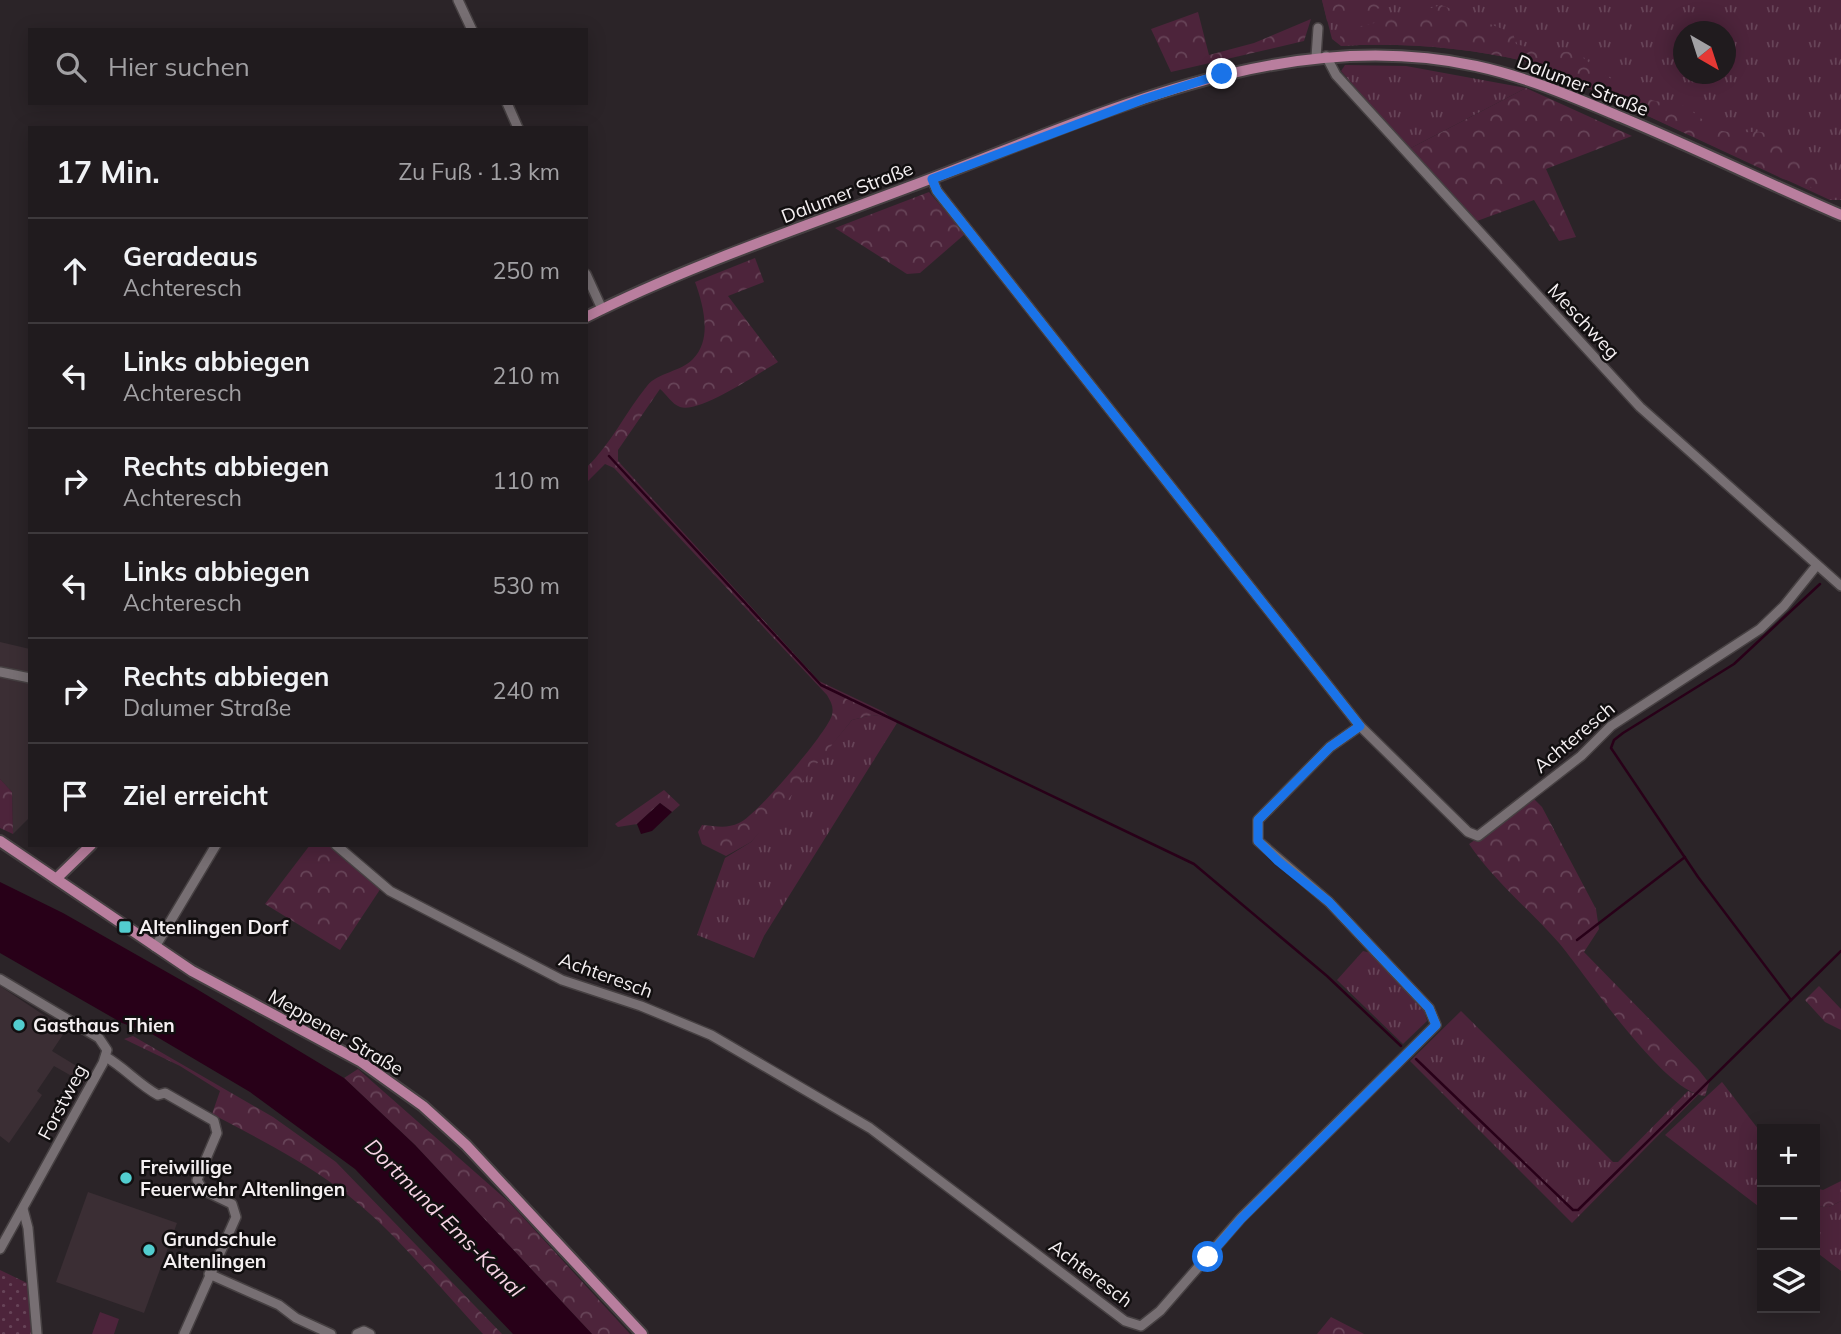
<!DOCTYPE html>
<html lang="de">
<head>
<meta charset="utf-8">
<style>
  :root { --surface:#201b1e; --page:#282427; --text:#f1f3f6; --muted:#a2a1a4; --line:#3d393c }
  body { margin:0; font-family:Mulish,sans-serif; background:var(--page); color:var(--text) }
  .controls { position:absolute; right:21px; bottom:21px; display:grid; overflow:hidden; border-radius:0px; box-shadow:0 4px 18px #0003 }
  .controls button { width:63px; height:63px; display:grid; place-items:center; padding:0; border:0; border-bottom:2px solid var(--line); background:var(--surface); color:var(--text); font:35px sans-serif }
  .compass { position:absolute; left:1673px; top:21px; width:63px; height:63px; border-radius:50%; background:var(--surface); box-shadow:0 4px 18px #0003; rotate:141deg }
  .stop { position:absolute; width:21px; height:21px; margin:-16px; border:5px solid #1a73e8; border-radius:50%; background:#fff }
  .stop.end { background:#1a73e8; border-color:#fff; box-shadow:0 2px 7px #0008 }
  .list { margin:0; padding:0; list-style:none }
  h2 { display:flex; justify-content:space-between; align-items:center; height:91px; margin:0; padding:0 28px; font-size:30px }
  h2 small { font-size:23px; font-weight:400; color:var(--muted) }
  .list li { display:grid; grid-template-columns:46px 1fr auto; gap:21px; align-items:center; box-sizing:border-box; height:105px; padding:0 28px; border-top:2px solid var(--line) }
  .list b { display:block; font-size:26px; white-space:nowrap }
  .list p { margin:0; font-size:23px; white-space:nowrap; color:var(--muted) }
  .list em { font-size:23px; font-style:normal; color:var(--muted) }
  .icon { flex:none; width:38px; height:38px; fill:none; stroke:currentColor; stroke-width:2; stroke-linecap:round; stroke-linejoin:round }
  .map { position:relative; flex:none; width:1841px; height:1334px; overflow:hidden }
  .search { position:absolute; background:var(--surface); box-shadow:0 4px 18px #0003; left:28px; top:28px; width:560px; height:77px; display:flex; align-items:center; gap:18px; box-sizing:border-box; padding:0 24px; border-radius:0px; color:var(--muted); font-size:26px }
  .panel { position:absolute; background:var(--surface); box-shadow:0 4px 18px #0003; left:28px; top:126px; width:560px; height:721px; border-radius:0px }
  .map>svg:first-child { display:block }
</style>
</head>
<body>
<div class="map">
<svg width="1841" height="1334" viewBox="0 0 1841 1334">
  <defs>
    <pattern id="grass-tufts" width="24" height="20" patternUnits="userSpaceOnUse" patternTransform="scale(1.75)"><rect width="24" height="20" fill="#4d243b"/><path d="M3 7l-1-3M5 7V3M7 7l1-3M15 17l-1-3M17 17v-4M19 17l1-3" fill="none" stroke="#674458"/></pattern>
    <pattern id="forest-crowns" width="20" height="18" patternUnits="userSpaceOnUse" patternTransform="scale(1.75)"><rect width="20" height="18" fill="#4d243b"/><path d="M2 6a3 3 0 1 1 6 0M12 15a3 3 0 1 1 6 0" fill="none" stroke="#674458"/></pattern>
    <pattern id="park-dots" width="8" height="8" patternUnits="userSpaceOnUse" patternTransform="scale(1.75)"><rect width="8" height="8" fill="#4d243b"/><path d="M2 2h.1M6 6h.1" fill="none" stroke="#674458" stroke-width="1.8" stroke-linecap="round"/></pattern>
  </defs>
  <rect width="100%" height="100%" fill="#2b2428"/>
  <g fill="#3b2e34">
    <path d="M0,642L30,649V817L13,834L12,792L0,779Z"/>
    <path d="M0,986L66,1030L52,1051L88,1073L84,1083L54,1066L37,1091L42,1095L9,1143L0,1136Z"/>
    <path d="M88,1192L177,1223L144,1313L56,1282Z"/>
  </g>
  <g fill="url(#grass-tufts)" fill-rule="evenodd">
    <path d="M1322,0H1841V200H1830L1536,64C1475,48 1403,42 1341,46L1332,39ZM1684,32H1726V74H1684Z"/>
    <path d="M1345,65L1406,66L1526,88L1409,149L1341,71Z"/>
    <path d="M884,712L897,723L764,936L754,958L697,935L725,858L751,842L852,720L872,715L886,717Z"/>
    <path d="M1363,951L1371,953L1424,1010L1427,1021L1403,1044L1337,980Z"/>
    <path d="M1461,1011L1613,1162H1618L1688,1091L1698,1095L1572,1223L1410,1061Z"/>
    <path d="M1722,1082L1762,1134V1209L1665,1135Z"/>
    <path d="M1841,1201V1271L1815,1251V1206L1829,1207Z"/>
  </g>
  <g fill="url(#forest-crowns)">
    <path d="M1322,0H1428L1403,1L1331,23L1327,21Z"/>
    <path d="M1441,5L1513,33L1516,44L1550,53L1575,51C1599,71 1622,89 1652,100C1662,104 1671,99 1682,105C1696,112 1708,127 1723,131C1746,137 1755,125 1781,139L1784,150L1821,167L1825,179L1821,190L1783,179L1536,64C1475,48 1403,42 1341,46L1340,36L1348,29L1383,21L1409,10L1418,12Z"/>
    <path d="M1198,12L1209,55L1254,43L1311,19L1304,41L1171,72L1151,29Z"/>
    <path d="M1526,88L1632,136L1546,169L1576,237L1559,241L1534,200L1477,221L1409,149Z"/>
    <path d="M929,192L965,234L920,273L907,274L835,228Z"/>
    <path d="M755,258L764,282L728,296L778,362C759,373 699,414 680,407C672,404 666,394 660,389L618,450V461L819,681L884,712L886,717L872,715L852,720L778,812L751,842L726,856L702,844L698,832L702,825C715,826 727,829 739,823C756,816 827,733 832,715C834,707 831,702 827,695L614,468L605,464L586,483V468C611,444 625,413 647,386C658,372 681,372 693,359C713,339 703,304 695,282Z"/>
    <path d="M0,779L12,792L13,834L0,828Z"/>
    <path d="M664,790L680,805L672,812L660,803L637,824L618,827L615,824Z"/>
    <path d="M1534,799L1542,807L1596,909L1599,929L1584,952L1698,1069L1709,1083L1705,1096C1665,1094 1586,975 1559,943C1530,910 1494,881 1469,844Z"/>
    <path d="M310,845H330L381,888L340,950L265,904Z"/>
    <path d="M1819,986L1841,1009V1030L1825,1022L1805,1000Z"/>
    <path d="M133,1036L273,1117L336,1162L502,1334H483C436,1284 392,1227 336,1186C297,1158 254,1136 212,1114L220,1091L180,1066L124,1039Z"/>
    <path d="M358,1069L509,1202L630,1334H592L415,1145L344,1078Z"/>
    <path d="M1841,1181V1201L1829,1207L1815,1206V1188L1823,1190Z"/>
    <path d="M1331,1317L1364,1334H1317Z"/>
  </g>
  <path fill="url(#park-dots)" d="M0,1270L27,1283L32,1334H0Z"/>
  <path fill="#4d243b" d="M100,1312L119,1319L114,1334H92Z"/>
  <g fill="#280018">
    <path d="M660,803L672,812L652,831L641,834L637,824Z"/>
    <path d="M0,882L63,913L195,988L344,1078L415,1145L592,1334H513L355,1169L250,1092L152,1034L122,1023L0,953Z"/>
  </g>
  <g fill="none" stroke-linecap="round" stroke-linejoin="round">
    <g stroke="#280018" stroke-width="2.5">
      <path d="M609,456L821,685L1194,864L1327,976L1401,1046"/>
      <path d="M1577,940L1685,857"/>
      <path d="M1791,1000L1698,877L1611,748L1614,740L1623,733L1734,664L1820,584"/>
      <path d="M1416,1059L1573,1210H1578L1841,951"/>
    </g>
    <g stroke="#464042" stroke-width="12">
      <g id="minor">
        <path d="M458,0L472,30"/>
        <path d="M1326,56L1336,75L1640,407L1841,586"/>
        <path d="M1316,57L1318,28"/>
        <path d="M507,103L518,128"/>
        <path d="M932,179L937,191L1360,726L1468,832L1478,836L1581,756L1611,726L1760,629L1784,606L1817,565"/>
        <path d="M586,274L602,309"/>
        <path d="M0,672L30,678"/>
        <path d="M336,845L390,891L562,980L641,1006L711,1035L870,1128L1125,1321L1141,1326L1160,1311L1241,1218L1436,1025L1429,1008L1329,902L1258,841V820L1330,747L1360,726"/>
        <path d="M155,947L216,845"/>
        <path d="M0,979L99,1038L107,1050L103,1063L0,1249"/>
        <path d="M106,1057C125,1068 138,1084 158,1095L165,1093L214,1121L217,1133L197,1180L203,1190L232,1204L236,1217L184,1334"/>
        <path d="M23,1209L28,1228L37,1334"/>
        <path d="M209,1274L279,1305L296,1318L331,1334"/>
        <path d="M357,1334L364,1331L370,1334"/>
      </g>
    </g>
    <g stroke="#464042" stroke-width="14">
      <g id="major">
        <path d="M586,317C689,265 801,228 909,187C1090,120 1278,23 1476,66C1527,77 1573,97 1621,117C1695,148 1767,183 1841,215"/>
        <path d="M0,841L192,971L360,1061L423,1106L466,1145L642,1334"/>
        <path d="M57,878L91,845"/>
      </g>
    </g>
    <use href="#minor" stroke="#776f73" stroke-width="9"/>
    <use href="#major" stroke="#b97e9e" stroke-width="10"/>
  </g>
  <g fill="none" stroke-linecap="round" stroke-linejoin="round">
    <path stroke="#1a73e8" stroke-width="9" d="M1208,1257L1241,1219L1436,1025L1429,1008L1329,902L1278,861L1258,841V820L1330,747L1360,726L937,191L932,179L1144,99L1222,74"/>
  </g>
  <g fill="#52cdcf" stroke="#120f10" stroke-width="2.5">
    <rect x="118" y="920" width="14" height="14" rx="3.5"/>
    <circle cx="19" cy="1025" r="7"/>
    <circle cx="126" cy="1178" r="7"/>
    <circle cx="149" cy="1250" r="7"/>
  </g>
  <g text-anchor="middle" stroke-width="5" stroke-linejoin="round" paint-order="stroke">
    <g font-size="19" fill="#f5f0f2" stroke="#120f10">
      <text transform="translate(1583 85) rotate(21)" y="7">Dalumer Straße</text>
      <text transform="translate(847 192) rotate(-21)" y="7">Dalumer Straße</text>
      <text transform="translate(1584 321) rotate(47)" y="7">Meschweg</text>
      <text transform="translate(1574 737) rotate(-40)" y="7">Achteresch</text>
      <text transform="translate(606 975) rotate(20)" y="7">Achteresch</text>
      <text transform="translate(336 1032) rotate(30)" y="7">Meppener Straße</text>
      <text transform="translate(62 1102) rotate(-62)" y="7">Forstweg</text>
      <text transform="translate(1091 1273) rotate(37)" y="7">Achteresch</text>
    </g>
    <g font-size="19" font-weight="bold" fill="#f5f0f2" stroke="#120f10" text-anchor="start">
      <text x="139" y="934">Altenlingen Dorf</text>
      <text x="33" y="1032">Gasthaus Thien</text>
      <text x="140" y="1174">Freiwillige<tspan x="140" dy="22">Feuerwehr Altenlingen</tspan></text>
      <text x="163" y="1246">Grundschule<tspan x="163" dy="22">Altenlingen</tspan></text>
    </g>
    <g font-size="21" font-style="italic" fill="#f7d4e5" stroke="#120f10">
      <text transform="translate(444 1218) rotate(45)" y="7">Dortmund-Ems-Kanal</text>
    </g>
  </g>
</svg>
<div class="controls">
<button>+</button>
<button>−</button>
<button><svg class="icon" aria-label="layers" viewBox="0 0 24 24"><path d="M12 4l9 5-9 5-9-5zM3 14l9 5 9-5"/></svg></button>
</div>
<svg class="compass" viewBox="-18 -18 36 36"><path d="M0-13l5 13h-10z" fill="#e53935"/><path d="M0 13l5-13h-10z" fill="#a2a1a4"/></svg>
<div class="stop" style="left:1208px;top:1257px"></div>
<div class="stop end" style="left:1222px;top:74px"></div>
<div class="search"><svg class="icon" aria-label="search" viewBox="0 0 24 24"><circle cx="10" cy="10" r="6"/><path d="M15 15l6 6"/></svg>Hier suchen</div>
<section class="panel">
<h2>17 Min.<small>Zu Fuß · 1.3 km</small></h2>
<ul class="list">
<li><svg class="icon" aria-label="ahead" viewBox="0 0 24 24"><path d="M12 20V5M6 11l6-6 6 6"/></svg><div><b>Geradeaus</b><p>Achteresch</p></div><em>250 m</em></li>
<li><svg class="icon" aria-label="left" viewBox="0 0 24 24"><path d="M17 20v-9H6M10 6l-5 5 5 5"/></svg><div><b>Links abbiegen</b><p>Achteresch</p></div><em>210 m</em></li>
<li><svg class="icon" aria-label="right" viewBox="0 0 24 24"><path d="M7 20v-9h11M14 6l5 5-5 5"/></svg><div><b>Rechts abbiegen</b><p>Achteresch</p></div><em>110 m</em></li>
<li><svg class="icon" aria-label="left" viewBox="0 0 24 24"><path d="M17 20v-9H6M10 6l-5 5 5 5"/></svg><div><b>Links abbiegen</b><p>Achteresch</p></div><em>530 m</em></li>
<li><svg class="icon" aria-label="right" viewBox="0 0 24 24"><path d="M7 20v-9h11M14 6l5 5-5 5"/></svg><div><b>Rechts abbiegen</b><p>Dalumer Straße</p></div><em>240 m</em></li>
<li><svg class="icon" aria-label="arrive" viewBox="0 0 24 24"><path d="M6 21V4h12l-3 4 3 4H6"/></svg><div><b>Ziel erreicht</b></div></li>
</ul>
</section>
</div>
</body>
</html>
